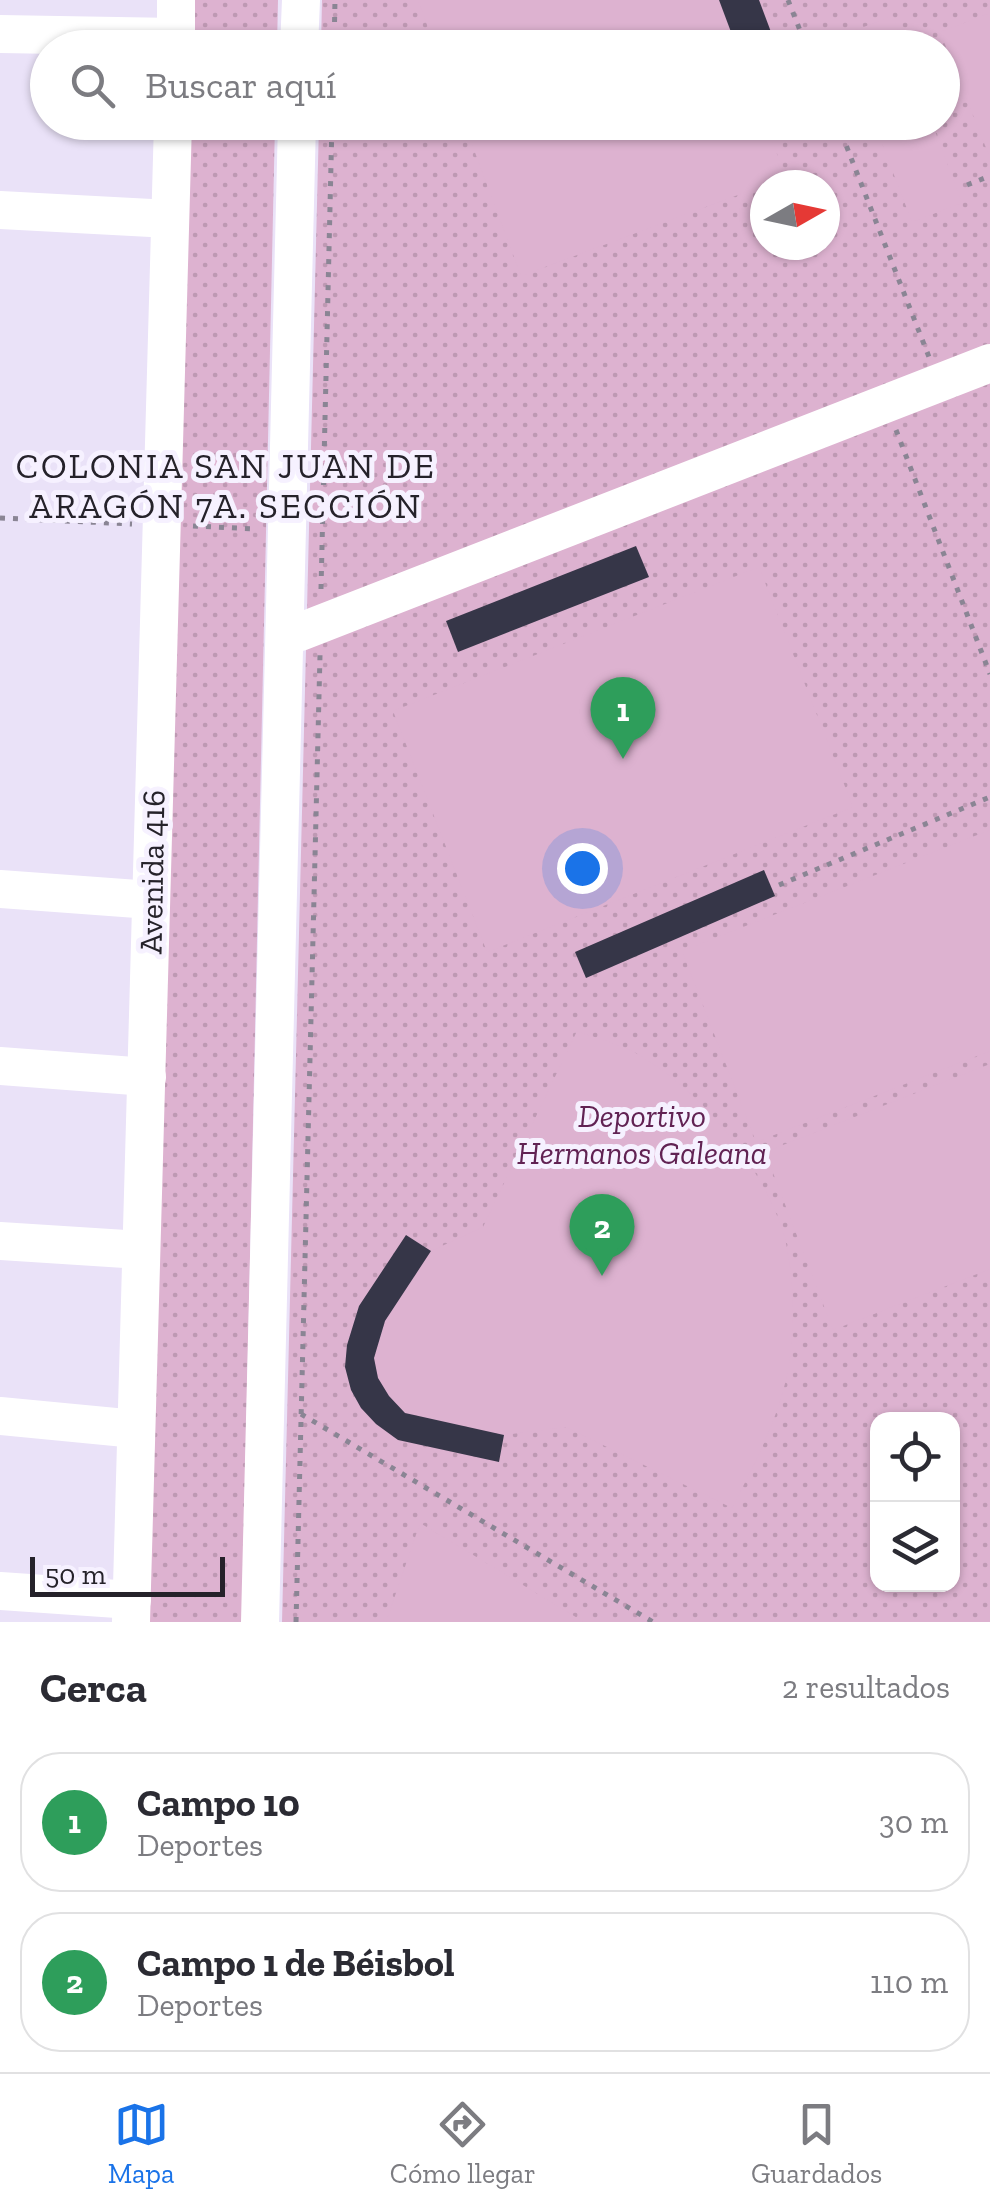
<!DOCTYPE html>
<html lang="es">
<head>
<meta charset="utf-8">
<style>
  :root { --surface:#fff; --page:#f2f2f3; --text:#2b2b33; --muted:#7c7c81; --line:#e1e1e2; --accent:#1a73e8 }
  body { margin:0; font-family:"Zilla Slab",serif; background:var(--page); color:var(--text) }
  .controls { position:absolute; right:30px; bottom:30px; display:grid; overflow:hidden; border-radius:20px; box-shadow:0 2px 8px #0004 }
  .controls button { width:90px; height:90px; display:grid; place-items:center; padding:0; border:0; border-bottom:2px solid var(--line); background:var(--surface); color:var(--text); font:50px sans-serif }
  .compass { position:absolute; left:750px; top:170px; width:90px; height:90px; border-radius:50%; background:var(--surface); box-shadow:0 2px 8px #0004; rotate:81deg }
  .scale { position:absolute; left:30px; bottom:25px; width:195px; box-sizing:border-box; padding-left:10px; border:5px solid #25222a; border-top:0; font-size:28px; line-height:35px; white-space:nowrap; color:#25222a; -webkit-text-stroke:8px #f6f1ff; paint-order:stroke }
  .you { position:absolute; left:582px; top:868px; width:35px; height:35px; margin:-25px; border:8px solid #fff; border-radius:50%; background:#1a73e8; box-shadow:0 0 0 15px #1a73e833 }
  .badge { display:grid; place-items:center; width:65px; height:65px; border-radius:50%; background:var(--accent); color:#fff; font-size:32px; font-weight:700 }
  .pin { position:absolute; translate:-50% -82px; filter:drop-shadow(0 2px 5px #0008) }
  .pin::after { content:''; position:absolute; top:52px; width:35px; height:30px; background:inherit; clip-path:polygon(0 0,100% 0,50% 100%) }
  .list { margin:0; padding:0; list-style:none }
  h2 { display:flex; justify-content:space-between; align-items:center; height:130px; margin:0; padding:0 40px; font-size:42px }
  h2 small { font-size:32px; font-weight:400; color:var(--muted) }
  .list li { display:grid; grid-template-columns:65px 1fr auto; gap:30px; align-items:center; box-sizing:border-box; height:140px; margin:0 20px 20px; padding:0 20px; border:2px solid var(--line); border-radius:40px }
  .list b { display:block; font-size:38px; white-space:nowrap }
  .list p { margin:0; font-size:32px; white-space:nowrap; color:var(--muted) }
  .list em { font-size:32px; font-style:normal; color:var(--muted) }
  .icon { flex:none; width:55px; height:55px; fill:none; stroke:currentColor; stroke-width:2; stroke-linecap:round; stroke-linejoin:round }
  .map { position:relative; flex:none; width:990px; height:1622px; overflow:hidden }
  .search { position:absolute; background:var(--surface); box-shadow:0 2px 8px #0004; left:30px; right:30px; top:30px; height:110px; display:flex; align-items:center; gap:25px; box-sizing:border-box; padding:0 35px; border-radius:55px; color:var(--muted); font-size:38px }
  .sheet { height:450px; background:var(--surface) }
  nav { display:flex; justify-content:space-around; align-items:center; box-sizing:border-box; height:140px; border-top:2px solid var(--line); background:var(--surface); font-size:28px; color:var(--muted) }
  nav a { display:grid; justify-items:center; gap:5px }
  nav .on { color:var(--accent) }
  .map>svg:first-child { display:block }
</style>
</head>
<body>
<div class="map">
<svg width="990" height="1622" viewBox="0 0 990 1622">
  <defs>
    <pattern id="park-dots" width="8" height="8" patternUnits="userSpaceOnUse" patternTransform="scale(2.5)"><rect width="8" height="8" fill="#ddb2d0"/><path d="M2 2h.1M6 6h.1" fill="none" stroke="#be99b3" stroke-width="1.8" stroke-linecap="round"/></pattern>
  </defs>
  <rect width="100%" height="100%" fill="#eae2f8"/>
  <g fill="url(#park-dots)" fill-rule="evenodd">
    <path d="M183,0H278L277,47L182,48Z"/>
    <path d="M322,0H990V1622H282L319,123L942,122V48L321,47ZM765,185H825V245H765ZM878,1420H952V1584H878Z"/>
    <path d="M181,123H275L242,1622H145Z"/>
  </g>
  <g fill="#ddb2d0">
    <path d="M418,0H719L737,47H435Z"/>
    <path d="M990,13V158L940,32Z"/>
    <path d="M893,16L904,47H847L842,35Z"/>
    <path d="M464,123H765L786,177L521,276Z"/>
    <path d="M914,123H932L962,203L912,222L879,136Z"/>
    <path d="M759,567L853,807L487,952L393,711Z"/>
    <path d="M990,830V1051L756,1142L682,951Z"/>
    <path d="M577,1031C597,1039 622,1044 641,1056C701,1093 755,1157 780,1223C795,1261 796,1335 787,1375C777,1422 754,1465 732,1508L566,1427L504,1435L405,1413L389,1396L378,1378L374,1358L385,1321L431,1251L483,1227Z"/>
    <path d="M990,1064V1269L833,1330L765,1152Z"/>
    <path d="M420,1523L584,1622H386Z"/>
  </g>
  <g fill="#363648">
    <path d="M719,0H759L777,48H737Z"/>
    <path d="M636,546L649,577L458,652L446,621Z"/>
    <path d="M764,870L775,896L586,978L575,952Z"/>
    <path d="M406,1235L431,1251L385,1321L374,1358L378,1378L389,1396L405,1413L504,1435L499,1462L398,1440L376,1424L361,1408L351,1390L345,1367L347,1345L359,1306Z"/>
  </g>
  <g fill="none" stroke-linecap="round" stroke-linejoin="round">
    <g stroke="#8a8594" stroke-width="5" stroke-dasharray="5 8" stroke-linecap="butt">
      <path d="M788,0L807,48"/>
      <path d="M334,48L335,0"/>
      <path d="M837,122L929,357"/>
      <path d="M967,185L990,176"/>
      <path d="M896,430L990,674"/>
      <path d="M0,518L132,524"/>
      <path d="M193,526L257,529"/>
      <path d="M321,589L332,122"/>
      <path d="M779,885L990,797"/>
      <path d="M301,1414L653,1622"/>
      <path d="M296,1622L320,655"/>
    </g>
    <g stroke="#fff" stroke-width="38">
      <path d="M0,34L176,37"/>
      <path d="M176,48V0"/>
      <path d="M299,48L301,0"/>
      <path d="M0,210L170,219"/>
      <path d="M300,632L990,363"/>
      <path d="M0,889L151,900"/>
      <path d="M0,1066L147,1077"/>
      <path d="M0,1241L141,1250"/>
      <path d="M0,1416L136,1429"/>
      <path d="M0,1591L132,1600"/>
      <path d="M131,1622L173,122"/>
      <path d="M260,1622L297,122"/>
    </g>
  </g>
  <g text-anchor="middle" stroke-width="10" stroke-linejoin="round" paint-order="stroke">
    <g font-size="32" fill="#25222a" stroke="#f6f1ff">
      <text transform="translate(152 872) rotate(-89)" y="11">Avenida 416</text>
    </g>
    <g font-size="32" font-style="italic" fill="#612253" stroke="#f6f1ff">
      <text x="642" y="1127">Deportivo<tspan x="642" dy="37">Hermanos Galeana</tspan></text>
    </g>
    <g font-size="35" letter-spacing="2.5" fill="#25222a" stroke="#f6f1ff">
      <text x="226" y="478">COLONIA SAN JUAN DE<tspan x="226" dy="40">ARAGÓN 7A. SECCIÓN</tspan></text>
    </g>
  </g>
</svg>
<div class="controls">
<button><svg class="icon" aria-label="locate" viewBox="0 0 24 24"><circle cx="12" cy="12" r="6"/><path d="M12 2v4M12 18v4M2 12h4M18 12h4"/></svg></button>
<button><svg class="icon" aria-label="layers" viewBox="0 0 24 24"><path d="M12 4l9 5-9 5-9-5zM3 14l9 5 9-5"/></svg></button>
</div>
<svg class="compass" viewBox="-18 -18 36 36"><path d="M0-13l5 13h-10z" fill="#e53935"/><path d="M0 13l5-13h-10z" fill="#7c7c81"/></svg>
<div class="scale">50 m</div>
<div class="you"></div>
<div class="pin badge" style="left:623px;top:759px;background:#2e9e5b">1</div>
<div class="pin badge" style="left:602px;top:1276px;background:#2e9e5b">2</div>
<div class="search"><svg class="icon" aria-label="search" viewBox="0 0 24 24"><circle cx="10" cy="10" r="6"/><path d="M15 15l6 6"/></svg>Buscar aquí</div>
</div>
<section class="sheet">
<h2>Cerca<small>2 resultados</small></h2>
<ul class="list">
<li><span class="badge" style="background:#2e9e5b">1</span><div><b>Campo 10</b><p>Deportes</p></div><em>30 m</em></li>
<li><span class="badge" style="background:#2e9e5b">2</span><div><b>Campo 1 de Béisbol</b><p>Deportes</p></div><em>110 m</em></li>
</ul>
</section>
<nav>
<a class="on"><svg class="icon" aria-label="map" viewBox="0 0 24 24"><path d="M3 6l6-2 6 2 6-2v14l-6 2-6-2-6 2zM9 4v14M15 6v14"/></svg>Mapa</a>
<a><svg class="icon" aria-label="directions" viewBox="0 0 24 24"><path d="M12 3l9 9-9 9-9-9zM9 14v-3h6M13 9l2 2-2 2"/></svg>Cómo llegar</a>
<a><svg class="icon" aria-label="saved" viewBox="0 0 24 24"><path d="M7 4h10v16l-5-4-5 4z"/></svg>Guardados</a>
</nav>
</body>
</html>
